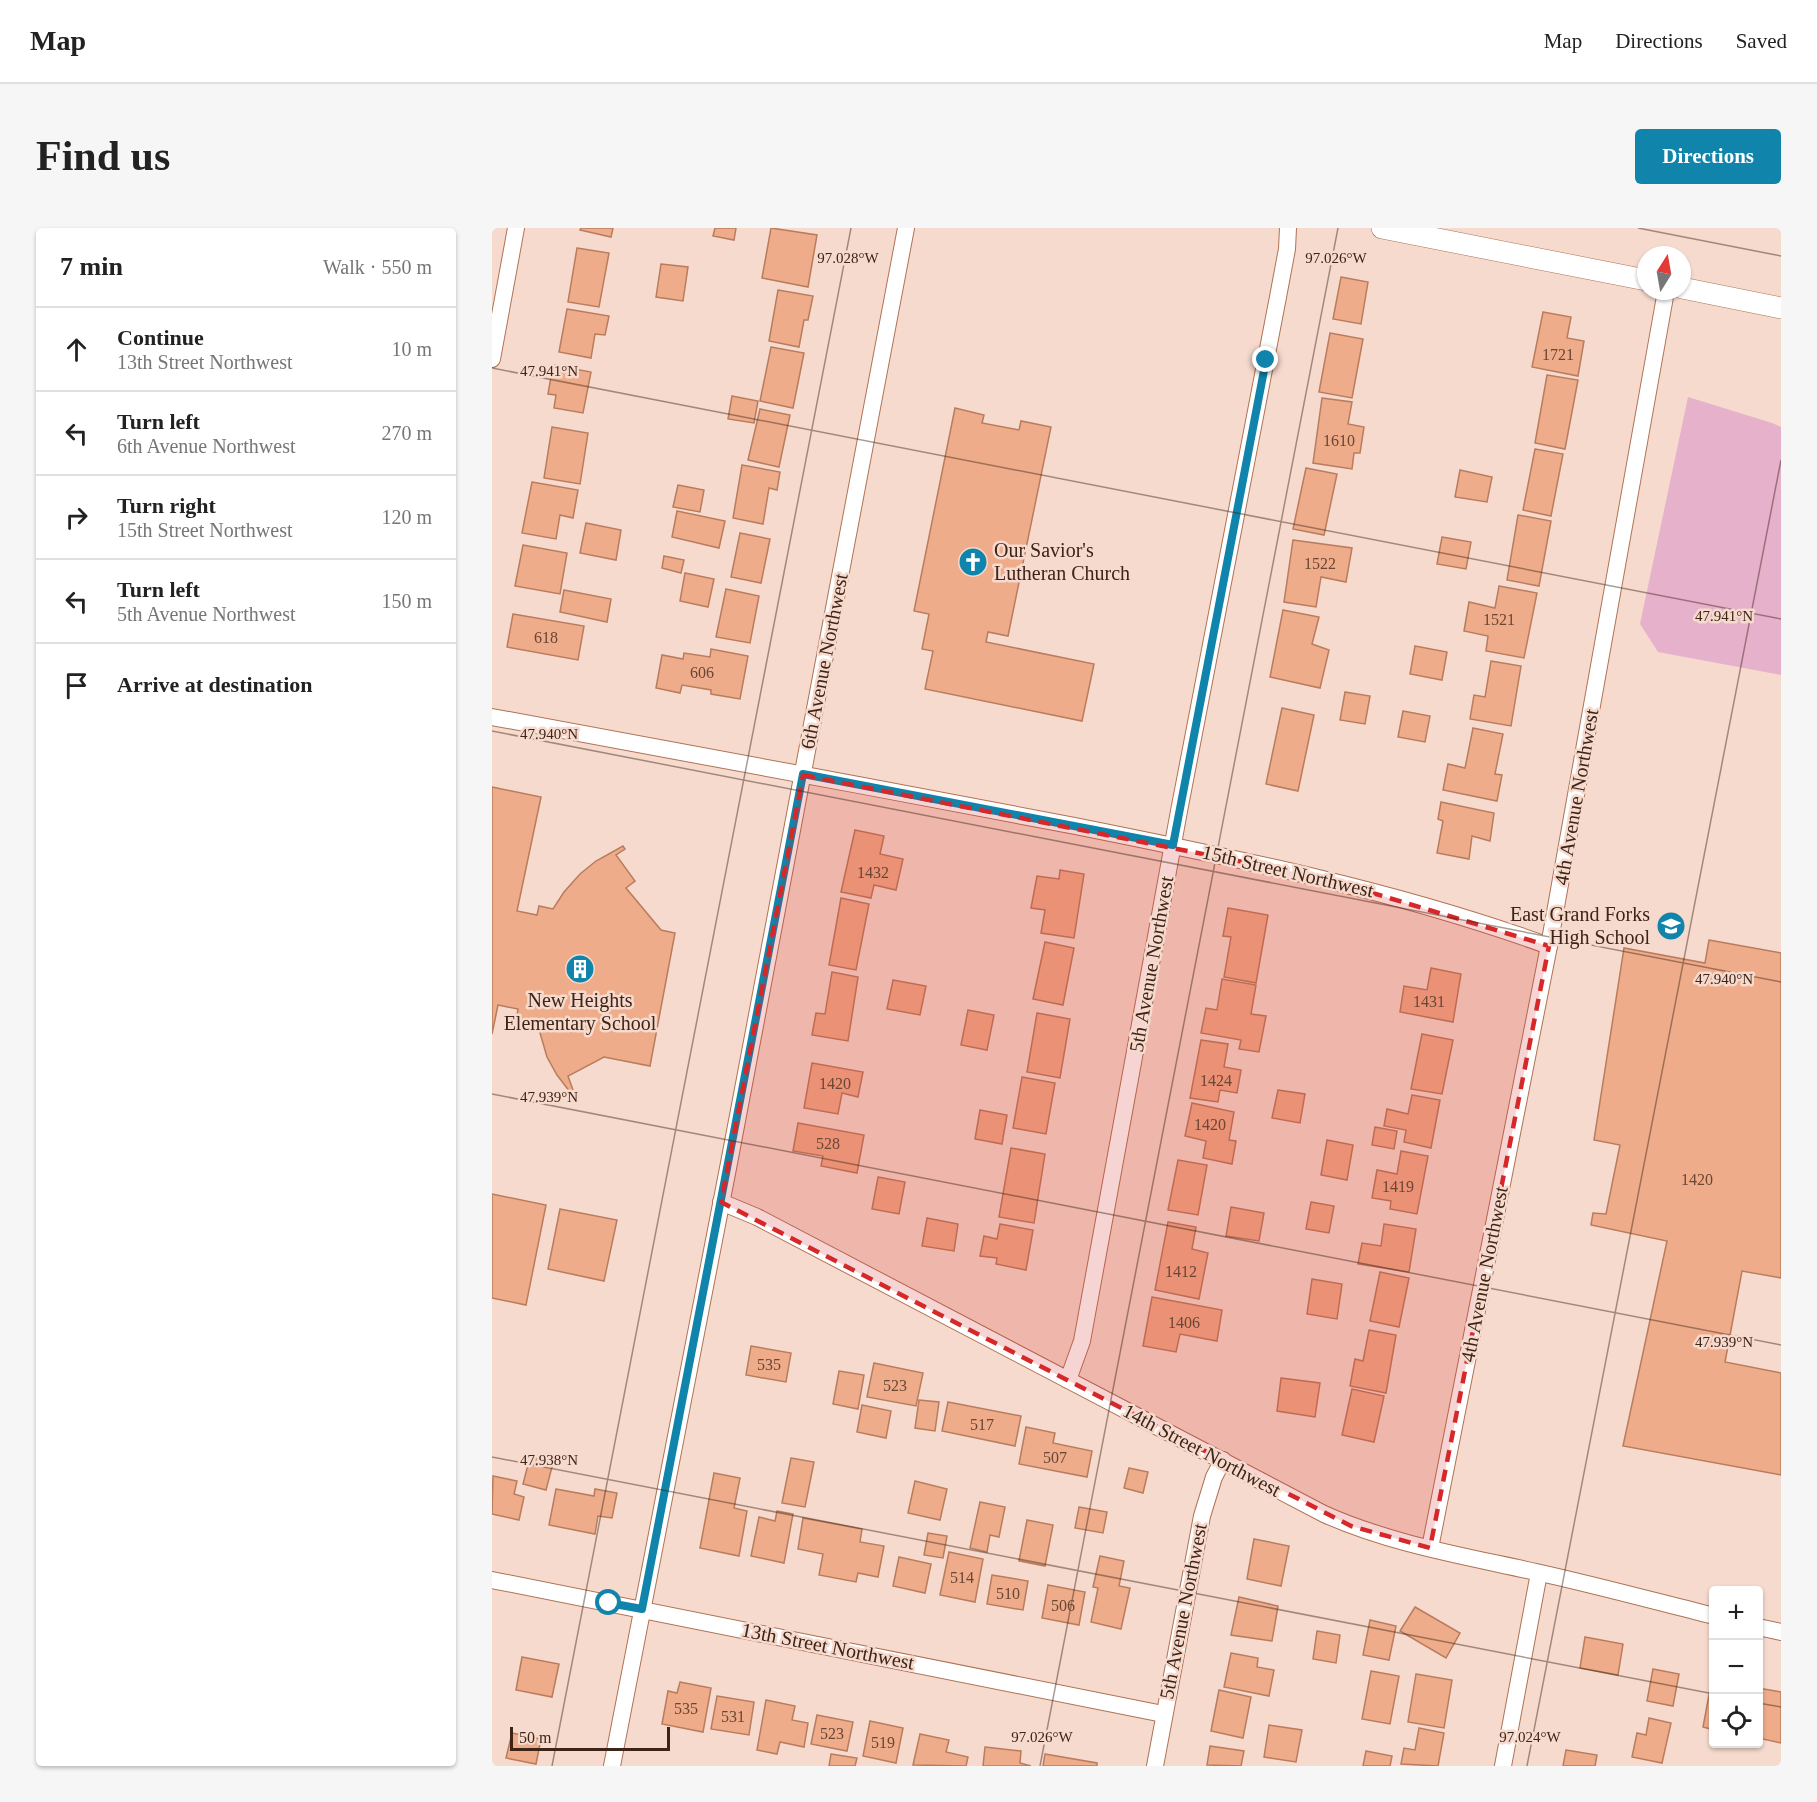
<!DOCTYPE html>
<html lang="en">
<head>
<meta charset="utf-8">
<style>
  :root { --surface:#fff; --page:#f6f6f6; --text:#222; --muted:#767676; --line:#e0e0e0; --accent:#1084aa }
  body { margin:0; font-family:Georgia,serif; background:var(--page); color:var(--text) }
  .controls { position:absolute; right:18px; bottom:18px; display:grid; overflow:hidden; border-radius:6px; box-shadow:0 2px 4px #0004 }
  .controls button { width:54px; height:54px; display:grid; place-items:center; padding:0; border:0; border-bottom:2px solid var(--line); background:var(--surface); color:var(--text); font:30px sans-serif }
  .compass { position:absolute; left:1145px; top:18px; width:54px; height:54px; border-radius:50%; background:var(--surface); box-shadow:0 2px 4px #0004; rotate:11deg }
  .scale { position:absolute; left:18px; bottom:15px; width:160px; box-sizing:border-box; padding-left:6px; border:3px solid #3d2417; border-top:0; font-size:16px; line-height:21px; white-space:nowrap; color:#3d2417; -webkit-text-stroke:4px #f6dacd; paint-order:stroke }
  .stop { position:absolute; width:18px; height:18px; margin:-14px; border:4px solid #1084aa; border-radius:50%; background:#fff }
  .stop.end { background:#1084aa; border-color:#fff; box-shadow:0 2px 6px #0008 }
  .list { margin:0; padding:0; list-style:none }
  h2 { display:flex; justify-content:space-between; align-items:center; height:78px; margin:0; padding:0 24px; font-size:26px }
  h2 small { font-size:20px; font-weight:400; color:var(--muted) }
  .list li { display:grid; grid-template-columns:39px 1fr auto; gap:18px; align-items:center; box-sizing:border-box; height:84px; padding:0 24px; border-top:2px solid var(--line) }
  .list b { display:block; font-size:22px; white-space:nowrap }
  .list p { margin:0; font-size:20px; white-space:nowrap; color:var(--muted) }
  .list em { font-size:20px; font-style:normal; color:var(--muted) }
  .icon { flex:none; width:33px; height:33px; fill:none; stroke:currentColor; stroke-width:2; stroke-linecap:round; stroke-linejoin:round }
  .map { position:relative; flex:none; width:1289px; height:1538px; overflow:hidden; border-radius:6px }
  header { display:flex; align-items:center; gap:36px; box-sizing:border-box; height:84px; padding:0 30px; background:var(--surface); border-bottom:2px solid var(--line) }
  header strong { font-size:28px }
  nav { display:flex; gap:33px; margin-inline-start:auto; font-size:21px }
  .intro { display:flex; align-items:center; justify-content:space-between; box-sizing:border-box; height:144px; padding:0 36px }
  h1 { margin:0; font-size:42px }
  .button { padding:15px 27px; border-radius:6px; background:var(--accent); color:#fff; font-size:21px; font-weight:700 }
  main { display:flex; gap:36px; padding:0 36px }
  aside { flex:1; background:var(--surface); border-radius:6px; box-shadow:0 2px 4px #0004 }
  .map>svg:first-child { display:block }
</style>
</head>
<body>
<header>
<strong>Map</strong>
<nav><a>Map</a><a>Directions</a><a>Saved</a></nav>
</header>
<div class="intro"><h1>Find us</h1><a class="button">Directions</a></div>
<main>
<aside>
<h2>7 min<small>Walk · 550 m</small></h2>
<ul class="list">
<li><svg class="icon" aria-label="ahead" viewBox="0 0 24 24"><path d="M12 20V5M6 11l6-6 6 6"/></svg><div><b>Continue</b><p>13th Street Northwest</p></div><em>10 m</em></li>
<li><svg class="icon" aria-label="left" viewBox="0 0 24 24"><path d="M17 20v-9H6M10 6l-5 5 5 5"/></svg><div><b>Turn left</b><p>6th Avenue Northwest</p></div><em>270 m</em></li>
<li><svg class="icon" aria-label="right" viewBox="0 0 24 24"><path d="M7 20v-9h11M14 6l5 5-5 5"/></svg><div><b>Turn right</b><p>15th Street Northwest</p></div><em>120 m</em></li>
<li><svg class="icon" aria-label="left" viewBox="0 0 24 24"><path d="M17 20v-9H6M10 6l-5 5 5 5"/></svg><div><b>Turn left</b><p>5th Avenue Northwest</p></div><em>150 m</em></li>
<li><svg class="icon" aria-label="arrive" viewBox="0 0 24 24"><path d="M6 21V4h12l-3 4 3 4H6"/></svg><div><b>Arrive at destination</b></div></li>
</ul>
</aside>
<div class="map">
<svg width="1289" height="1538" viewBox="0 0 1289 1538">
  <rect width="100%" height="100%" fill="#f6dacd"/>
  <path fill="#e5b1cb" d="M1196,169L1280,195L1289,199V447L1166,424L1148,396Z"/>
  <g fill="#efac8a" stroke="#b97c5e" stroke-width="1.5">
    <path d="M89,0H121L119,9L88,2Z"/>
    <path d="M223,0H244L242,12L221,8Z"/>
    <path d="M279,0L325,7L316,59L270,50Z"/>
    <path d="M85,20L117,25L107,79L76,74Z"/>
    <path d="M169,36L196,39L191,73L164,69Z"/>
    <path d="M849,49L876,54L869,96L841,91Z"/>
    <path d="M286,62L321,68L316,92H312L307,119L277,113Z"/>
    <path d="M75,81L117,88L113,107L103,106L99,130L67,124Z"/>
    <path d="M1051,84L1079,89L1075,110L1092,113L1086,148L1040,139Z"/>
    <path d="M838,105L871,111L860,170L827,164Z"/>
    <path d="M279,119L312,125L301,180L268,173Z"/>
    <path d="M61,137L99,144L91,185L62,180L64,167L56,166Z"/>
    <path d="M1055,147L1086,152L1073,221L1043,215Z"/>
    <path d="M240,168L266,173L262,195L236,191Z"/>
    <path d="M830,170L860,174L856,196L872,199L868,225H862L860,241L821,235Z"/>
    <path d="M463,180L492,187L490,195L527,202L529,193L559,199L516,408L496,404L494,414L602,436L590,493L433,461L441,423L430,421L437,386L422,383Z"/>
    <path d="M268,181L298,187L287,239L256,232Z"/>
    <path d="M60,199L96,205L88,256L52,250Z"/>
    <path d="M1043,221L1071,226L1059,288L1031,282Z"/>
    <path d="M250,237L288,244L285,262L277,260L271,296L241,290Z"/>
    <path d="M814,240L845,246L832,307L801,301Z"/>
    <path d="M968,242L1000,249L995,274L963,269Z"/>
    <path d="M40,254L86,262L81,290L68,287L64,311L30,305Z"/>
    <path d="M186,257L212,262L208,284L181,279Z"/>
    <path d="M185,283L233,293L227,320L180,309Z"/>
    <path d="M1026,287L1059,293L1047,358L1015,352Z"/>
    <path d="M94,295L129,302L124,332L88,325Z"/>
    <path d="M248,305L278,311L269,355L239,349Z"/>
    <path d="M950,309L979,314L974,341L945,336Z"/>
    <path d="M801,312L860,320L854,354L829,349L824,379L792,374Z"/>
    <path d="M31,317L75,325L68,366L23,358Z"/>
    <path d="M172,328L192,332L189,345L170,340Z"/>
    <path d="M193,345L222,351L216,379L188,373Z"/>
    <path d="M1007,358L1045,365L1032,430L994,423L996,408L972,403L977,374L1003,380Z"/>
    <path d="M234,361L267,368L258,415L224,409Z"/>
    <path d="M72,362L119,371L115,394L68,384Z"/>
    <path d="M791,382L827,389L820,416L837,422L828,460L778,449Z"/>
    <path d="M21,386L92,398L86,432L15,419Z"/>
    <path d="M923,418L955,424L950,452L918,446Z"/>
    <path d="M219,421L256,428L248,471L219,466V462L190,457L188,465L164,460L170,427L191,431L192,425L218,429Z"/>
    <path d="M999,433L1029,438L1019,498L978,491L982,467L993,469Z"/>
    <path d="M853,464L878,468L873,496L848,492Z"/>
    <path d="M790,480L822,487L806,563L774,556Z"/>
    <path d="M911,483L938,488L933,514L906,509Z"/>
    <path d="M981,500L1011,506L1003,546L1010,547L1005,573L951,562L956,536L973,540Z"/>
    <path d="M0,559L49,569L25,683L45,687L47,678L61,681L72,664L88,646L104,633L131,618L133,621L124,627L143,653L134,660L169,702L183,705L158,838L112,829L76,848L81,862L78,864L65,847L55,829L46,798L24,794L26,781L6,777L0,806Z"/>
    <path d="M949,574L1002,585L998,613L980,608L977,631L945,625L951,593L946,591Z"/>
    <path d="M363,602L392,608L388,626L411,631L404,662L382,657L379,670L349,664Z"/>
    <path d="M568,642L592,646L582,710L549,705L553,682L539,680L545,648L567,651Z"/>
    <path d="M349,670L377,676L364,742L337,737Z"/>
    <path d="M736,680L776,687L764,755L732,749L739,709L731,708Z"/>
    <path d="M1217,712L1289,725V1050L1250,1043L1233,1134L1289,1145V1247L1131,1218L1175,1013L1099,997L1101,985L1114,986L1128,917L1102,912L1132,720L1213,735Z"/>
    <path d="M553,714L582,720L571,777L541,771Z"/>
    <path d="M939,740L969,746L961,794L908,784L912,758L935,762Z"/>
    <path d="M340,744L366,749L356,813L320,807L324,785L333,786Z"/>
    <path d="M730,751L764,757L759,786L774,788L767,824L747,821L749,812L709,805L714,780L725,782Z"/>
    <path d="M401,752L434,758L428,787L395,781Z"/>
    <path d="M476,782L502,787L495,822L469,817Z"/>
    <path d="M545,785L578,791L568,850L535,844Z"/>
    <path d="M930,806L961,812L950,866L919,861Z"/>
    <path d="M709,812L736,816L732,839L749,842L745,865L728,862L726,874L698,870Z"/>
    <path d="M320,835L371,844L366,869L350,865L346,886L312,880Z"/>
    <path d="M530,849L563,855L554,906L521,900Z"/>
    <path d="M786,862L813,866L808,895L780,890Z"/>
    <path d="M920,867L948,872L939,920L912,914L914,902L892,898L895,881L916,886Z"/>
    <path d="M700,875L742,884L737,912L744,913L740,936L711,930L714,913L693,908Z"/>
    <path d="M488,882L515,887L510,916L483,911Z"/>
    <path d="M306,895L372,907L365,945L329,938L331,928L301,923Z"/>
    <path d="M883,899L905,903L902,921L880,917Z"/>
    <path d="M835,912L861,917L855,952L829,947Z"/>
    <path d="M519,920L553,926L542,995L507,989Z"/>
    <path d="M909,923L936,928L925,986L898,981L899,973L880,970L885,942L905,946Z"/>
    <path d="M686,932L715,937L706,987L676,982Z"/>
    <path d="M386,949L413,954L407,986L380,981Z"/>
    <path d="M0,966L54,977L34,1077L0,1070Z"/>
    <path d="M819,974L842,978L837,1005L814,1001Z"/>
    <path d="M739,979L772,985L767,1013L734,1008Z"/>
    <path d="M68,981L125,992L112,1053L56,1041Z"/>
    <path d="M435,990L466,996L462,1023L430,1018Z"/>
    <path d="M676,994L704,999L700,1021L716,1025L707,1071L663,1062Z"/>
    <path d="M508,996L541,1002L534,1042L504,1036L505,1030L488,1028L492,1008L505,1011Z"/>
    <path d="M892,996L924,1001L917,1044L866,1036L870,1015L889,1018Z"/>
    <path d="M888,1044L917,1050L907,1099L878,1093Z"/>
    <path d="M820,1051L850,1056L845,1091L815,1086Z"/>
    <path d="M660,1069L730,1082L725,1113L688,1106L684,1124L651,1118Z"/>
    <path d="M877,1102L904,1107L894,1165L858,1158L863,1131L871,1133Z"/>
    <path d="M259,1118L299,1125L294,1154L254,1147Z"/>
    <path d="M382,1135L431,1145L424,1178L375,1169Z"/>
    <path d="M347,1143L372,1147L366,1181L341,1176Z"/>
    <path d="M789,1150L828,1155L823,1189L785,1183Z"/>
    <path d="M860,1161L892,1168L882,1214L850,1207Z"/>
    <path d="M427,1172L447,1174L443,1203L423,1200Z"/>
    <path d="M456,1174L529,1188L523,1218L450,1203Z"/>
    <path d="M370,1177L399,1183L394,1210L365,1204Z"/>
    <path d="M534,1199L563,1205L561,1215L600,1223L595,1249L527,1236Z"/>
    <path d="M38,1229L61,1235L54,1262L31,1256Z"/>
    <path d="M299,1230L322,1234L313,1279L290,1275Z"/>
    <path d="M637,1240L656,1244L651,1265L632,1260Z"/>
    <path d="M222,1245L248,1250L242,1280L255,1283L247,1328L208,1320Z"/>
    <path d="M1,1248L25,1253L22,1266L32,1269L27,1292L0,1286Z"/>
    <path d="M423,1253L455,1261L448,1292L416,1285Z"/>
    <path d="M64,1261L102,1268L103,1261L125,1265L120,1290L106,1288L103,1306L57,1297Z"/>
    <path d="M488,1274L513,1279L507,1309L498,1307L495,1324L478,1320Z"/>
    <path d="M587,1279L615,1284L611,1305L583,1300Z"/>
    <path d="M285,1283L301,1286L292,1335L259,1328L267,1289L283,1293Z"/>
    <path d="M311,1290L370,1301L368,1314L392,1318L386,1349L366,1345L364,1354L327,1347L331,1326L306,1321Z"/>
    <path d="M535,1292L561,1297L553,1338L527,1333Z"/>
    <path d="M436,1305L455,1308L451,1330L432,1327Z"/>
    <path d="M762,1311L797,1318L789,1358L755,1351Z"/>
    <path d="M457,1324L491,1331L483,1374L448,1367Z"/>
    <path d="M608,1328L632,1333L627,1358L638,1360L629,1401L599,1394L606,1360L601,1359Z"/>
    <path d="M407,1329L439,1336L433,1365L401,1358Z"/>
    <path d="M500,1347L536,1353L531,1382L495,1376Z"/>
    <path d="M556,1357L593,1364L587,1397L550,1390Z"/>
    <path d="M747,1369L786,1378L780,1413L739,1407Z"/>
    <path d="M923,1379L968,1405L954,1430L908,1403Z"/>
    <path d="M878,1392L904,1398L897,1432L871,1427Z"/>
    <path d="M825,1403L848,1407L844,1435L821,1431Z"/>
    <path d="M1093,1409L1131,1416L1126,1447L1088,1440Z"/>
    <path d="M739,1425L766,1430L765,1439L782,1442L777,1468L732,1459Z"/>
    <path d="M30,1429L67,1436L60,1469L24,1462Z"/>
    <path d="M1161,1441L1187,1446L1181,1478L1155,1473Z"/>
    <path d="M879,1443L907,1448L898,1496L870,1491Z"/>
    <path d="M924,1446L960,1452L952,1500L916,1494Z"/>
    <path d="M1220,1451H1222V1502L1211,1499Z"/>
    <path d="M188,1454L219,1460L211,1504L170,1496L176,1463L185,1465Z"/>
    <path d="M1266,1460L1289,1464V1515L1266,1510Z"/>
    <path d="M727,1462L759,1469L751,1510L719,1503Z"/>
    <path d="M225,1468L262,1474L257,1507L219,1501Z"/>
    <path d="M274,1472L303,1478L300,1492L316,1495L312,1519L288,1514L285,1526L265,1522Z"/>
    <path d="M325,1487L361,1494L355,1523L319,1516Z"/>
    <path d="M1157,1490L1179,1495L1170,1535L1140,1529L1145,1505L1154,1507Z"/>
    <path d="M378,1493L411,1500L404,1535L371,1528Z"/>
    <path d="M777,1497L810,1502L804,1534L772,1529Z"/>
    <path d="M927,1500L952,1505L946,1538L909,1536L912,1520L923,1522Z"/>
    <path d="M20,1505L49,1511L44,1536L14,1530Z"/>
    <path d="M428,1506L457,1512L454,1524L476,1529L474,1538L421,1537Z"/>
    <path d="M718,1518L752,1523L749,1538L715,1537Z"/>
    <path d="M493,1519L529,1523L528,1535L539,1538H491Z"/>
    <path d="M1074,1522L1105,1527L1103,1538H1071Z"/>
    <path d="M874,1523L900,1528L898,1538H871Z"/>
    <path d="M339,1526L365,1530L363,1538H337Z"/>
    <path d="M553,1526L605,1535V1538H551Z"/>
  </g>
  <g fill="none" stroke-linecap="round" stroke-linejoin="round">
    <g stroke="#af7355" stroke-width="18">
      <g id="minor">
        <path d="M0,131L24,0"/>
        <path d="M0,489C194,526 389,560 583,598C743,630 903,662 1057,718"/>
        <path d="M229,974L265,989L832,1286C899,1316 972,1328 1044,1344C1103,1357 1162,1373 1222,1388"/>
        <path d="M576,1152L590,1113L687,583L786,69L795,21L796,0"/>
        <path d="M938,1320L1057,718L1174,63"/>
        <path d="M0,1352L671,1486"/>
        <path d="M1266,1399L1289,1404"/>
        <path d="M120,1538L237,935L414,0"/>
        <path d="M663,1538L710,1288L722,1249L731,1232"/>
        <path d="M1011,1538L1047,1345"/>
      </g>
    </g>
    <g stroke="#af7355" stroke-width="22">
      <g id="tertiary">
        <path d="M890,0L1154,52"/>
        <path d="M1190,60L1289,80"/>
      </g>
    </g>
    <use href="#minor" stroke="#fff" stroke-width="16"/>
    <use href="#tertiary" stroke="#fff" stroke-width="21"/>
  </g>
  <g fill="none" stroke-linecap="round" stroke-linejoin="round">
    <path stroke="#1084aa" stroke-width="8" d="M117,1375L150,1381L311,546L681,617L774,132"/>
  </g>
  <path fill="#d62828" fill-opacity="0.2" stroke="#d62828" stroke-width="4.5" stroke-dasharray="12 8" stroke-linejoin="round" d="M311,547L827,649L1057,718L938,1320L859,1298L229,974Z"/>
  <path fill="none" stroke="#3d2417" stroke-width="1.5" stroke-opacity="0.45" d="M1146,0L1289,28M0,140L1289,391M0,503L1289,754M0,866L1289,1117M0,1229L1222,1466M1266,1475L1289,1479M60,1538L359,0M548,1538L846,0M1035,1538L1289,232"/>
  <defs>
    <g id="church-disc" transform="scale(1.5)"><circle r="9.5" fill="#1084aa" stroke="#f6dacd"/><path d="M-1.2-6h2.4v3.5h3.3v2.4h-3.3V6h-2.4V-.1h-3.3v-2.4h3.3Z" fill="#fff"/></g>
    <g id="school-disc" transform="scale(1.5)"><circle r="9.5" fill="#1084aa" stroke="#f6dacd"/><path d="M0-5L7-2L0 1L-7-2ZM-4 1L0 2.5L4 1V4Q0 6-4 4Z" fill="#fff"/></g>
    <g id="building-disc" transform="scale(1.5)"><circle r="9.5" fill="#1084aa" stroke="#f6dacd"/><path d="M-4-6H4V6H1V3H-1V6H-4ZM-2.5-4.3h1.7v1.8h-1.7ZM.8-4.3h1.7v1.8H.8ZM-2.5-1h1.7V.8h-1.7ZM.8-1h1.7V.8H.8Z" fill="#fff"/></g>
  </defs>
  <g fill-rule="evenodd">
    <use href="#church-disc" x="481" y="334"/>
    <use href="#school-disc" x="1179" y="698"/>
    <use href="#building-disc" x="88" y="741"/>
  </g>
  <g text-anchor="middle" stroke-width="5" stroke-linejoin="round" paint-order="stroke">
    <g font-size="16" fill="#6a4634">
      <text x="1066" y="132">1721</text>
      <text x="847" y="218">1610</text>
      <text x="828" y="341">1522</text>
      <text x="1007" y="397">1521</text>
      <text x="54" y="415">618</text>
      <text x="210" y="450">606</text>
      <text x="381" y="650">1432</text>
      <text x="937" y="779">1431</text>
      <text x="724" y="858">1424</text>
      <text x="343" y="861">1420</text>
      <text x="718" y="902">1420</text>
      <text x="336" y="921">528</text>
      <text x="1205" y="957">1420</text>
      <text x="906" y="964">1419</text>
      <text x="689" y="1049">1412</text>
      <text x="692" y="1100">1406</text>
      <text x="277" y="1142">535</text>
      <text x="403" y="1163">523</text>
      <text x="490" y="1202">517</text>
      <text x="563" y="1235">507</text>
      <text x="470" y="1355">514</text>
      <text x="516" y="1371">510</text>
      <text x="571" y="1383">506</text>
      <text x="194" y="1486">535</text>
      <text x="241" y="1494">531</text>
      <text x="340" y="1511">523</text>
      <text x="391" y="1520">519</text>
    </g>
    <g font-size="20" fill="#3d2417" stroke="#f6dacd" text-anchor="start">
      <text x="502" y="329">Our Savior's<tspan x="502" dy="23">Lutheran Church</tspan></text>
      <text x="1158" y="693" text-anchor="end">East Grand Forks<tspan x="1158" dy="23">High School</tspan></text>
      <text x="88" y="779" text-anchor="middle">New Heights<tspan x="88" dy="23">Elementary School</tspan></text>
    </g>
    <g font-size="20" fill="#3d2417" stroke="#f6dacd">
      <text transform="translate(332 433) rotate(-79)" y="7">6th Avenue Northwest</text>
      <text transform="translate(1084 569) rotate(-80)" y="7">4th Avenue Northwest</text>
      <text transform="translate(796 643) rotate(13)" y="7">15th Street Northwest</text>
      <text transform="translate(659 736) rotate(-80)" y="7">5th Avenue Northwest</text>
      <text transform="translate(992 1046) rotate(-79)" y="7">4th Avenue Northwest</text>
      <text transform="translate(710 1222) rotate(28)" y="7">14th Street Northwest</text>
      <text transform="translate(691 1383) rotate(-79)" y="7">5th Avenue Northwest</text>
      <text transform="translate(336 1418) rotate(11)" y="7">13th Street Northwest</text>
    </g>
  </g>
  <g font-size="15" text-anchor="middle" fill="#3d2417" stroke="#f6dacd" stroke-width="5" stroke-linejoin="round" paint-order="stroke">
    <text x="356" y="35">97.028°W</text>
    <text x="844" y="35">97.026°W</text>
    <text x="57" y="148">47.941°N</text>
    <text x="1232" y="393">47.941°N</text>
    <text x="57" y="511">47.940°N</text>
    <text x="1232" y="756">47.940°N</text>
    <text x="57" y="874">47.939°N</text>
    <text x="1232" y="1119">47.939°N</text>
    <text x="57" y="1237">47.938°N</text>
    <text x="550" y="1514">97.026°W</text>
    <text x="1038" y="1514">97.024°W</text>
  </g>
</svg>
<div class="controls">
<button>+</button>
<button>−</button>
<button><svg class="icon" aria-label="locate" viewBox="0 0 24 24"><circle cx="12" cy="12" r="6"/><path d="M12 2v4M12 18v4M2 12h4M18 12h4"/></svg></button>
</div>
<svg class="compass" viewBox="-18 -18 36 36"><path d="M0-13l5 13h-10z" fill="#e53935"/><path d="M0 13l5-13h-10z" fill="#767676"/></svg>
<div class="scale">50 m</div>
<div class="stop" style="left:117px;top:1375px"></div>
<div class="stop end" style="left:774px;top:132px"></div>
</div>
</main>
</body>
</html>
